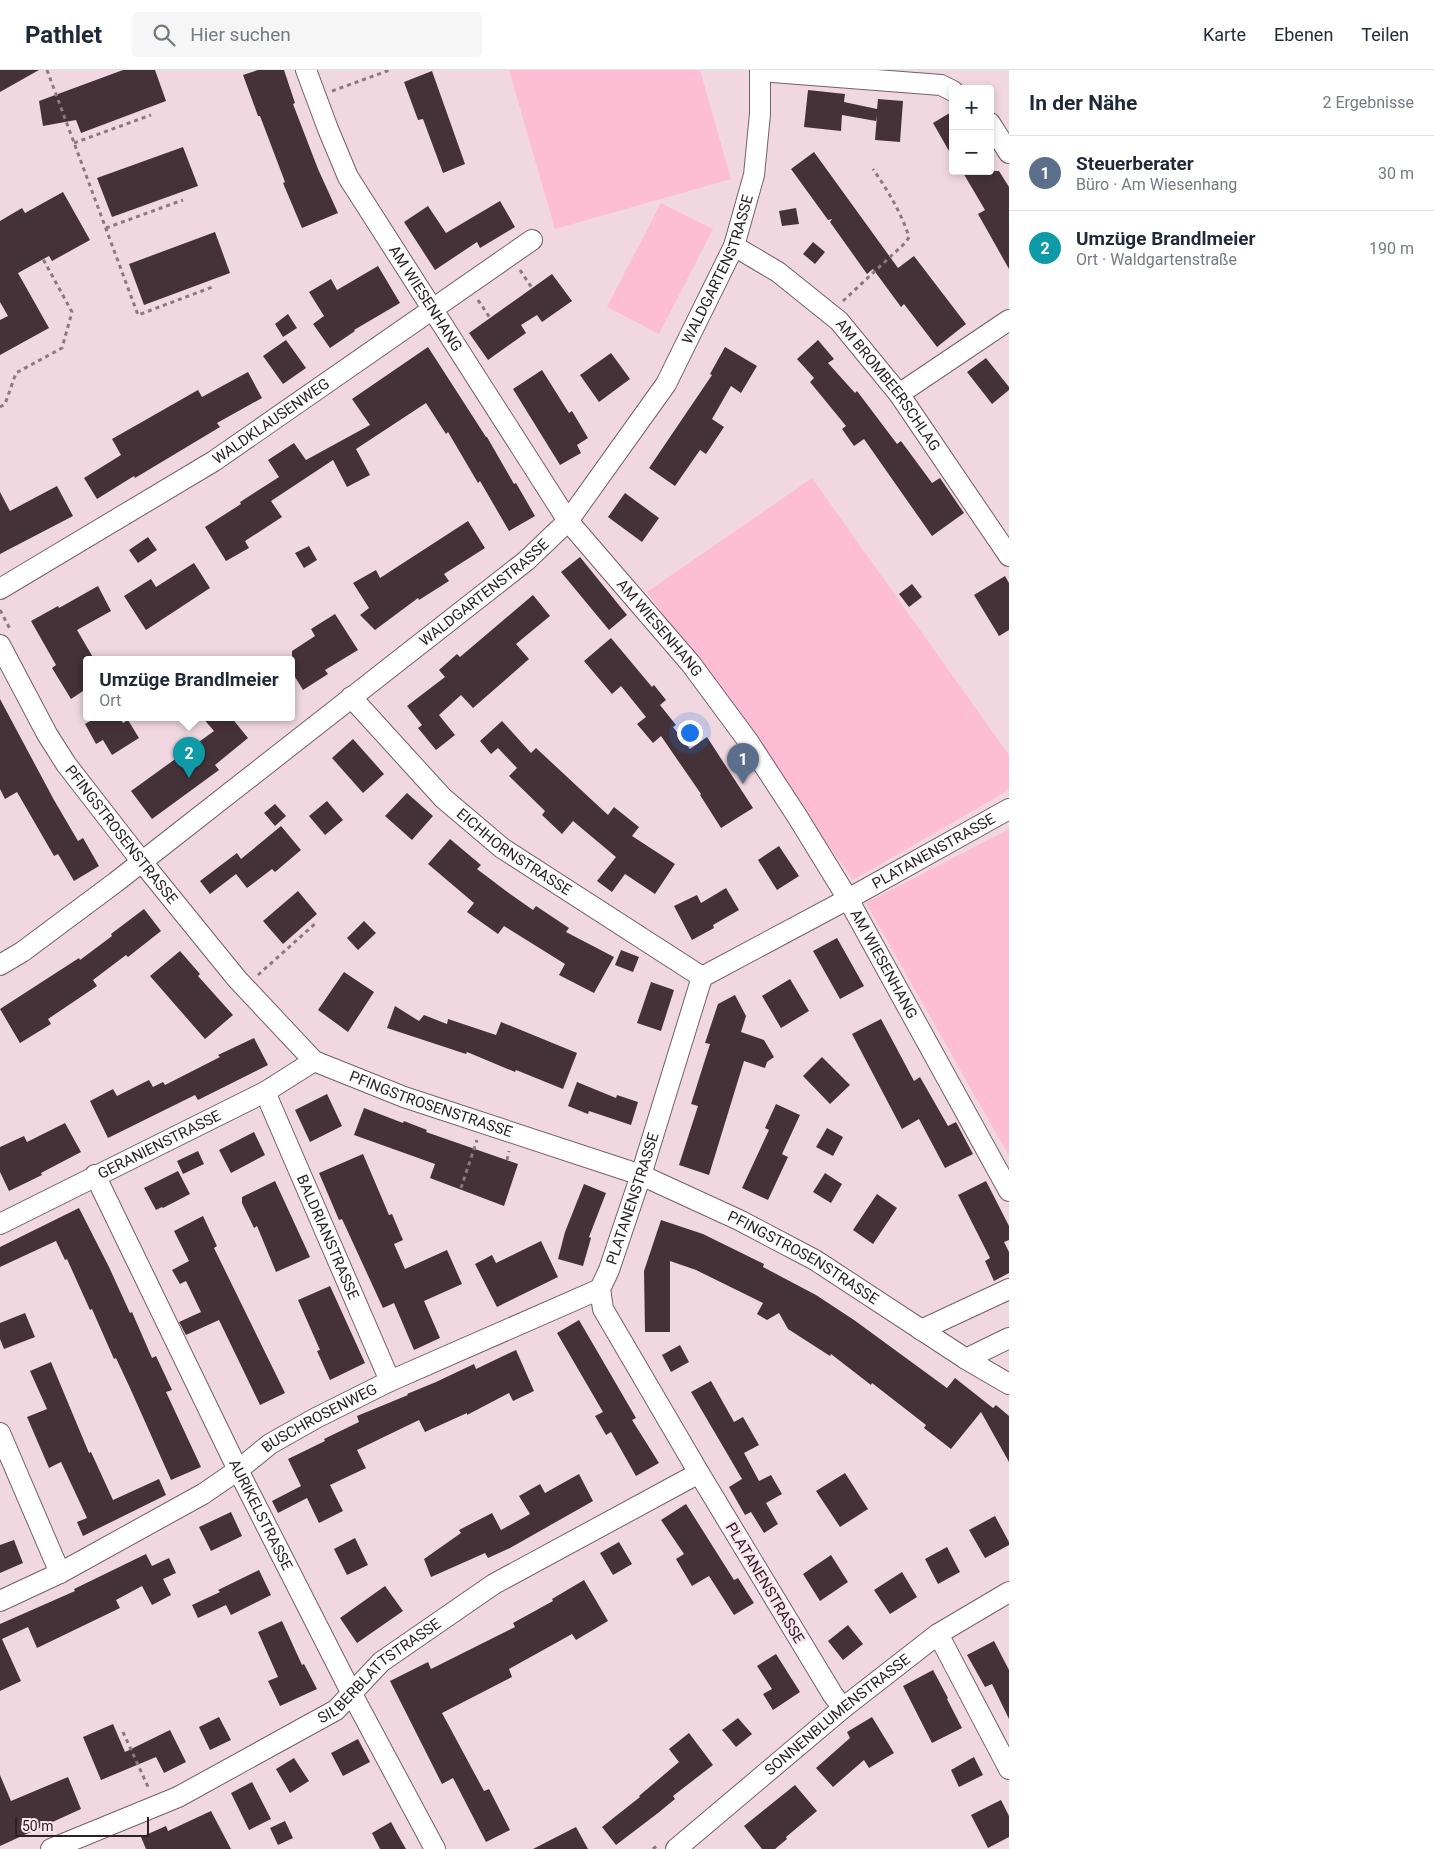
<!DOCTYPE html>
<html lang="de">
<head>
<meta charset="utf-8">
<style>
  :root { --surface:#fff; --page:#f6f6f7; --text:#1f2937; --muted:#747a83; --line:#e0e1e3; --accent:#24652f }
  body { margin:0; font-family:Roboto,sans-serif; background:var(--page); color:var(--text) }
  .controls { position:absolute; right:15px; top:15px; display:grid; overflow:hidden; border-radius:5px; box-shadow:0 2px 8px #0003 }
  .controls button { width:45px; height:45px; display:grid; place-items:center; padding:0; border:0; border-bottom:1px solid var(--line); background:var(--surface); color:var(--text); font:25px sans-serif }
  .scale { position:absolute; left:15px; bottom:12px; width:134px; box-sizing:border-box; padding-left:5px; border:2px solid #2b2225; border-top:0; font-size:14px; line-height:18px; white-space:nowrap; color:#2b2225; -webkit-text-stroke:4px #fee5ed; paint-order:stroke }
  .you { position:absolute; left:689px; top:662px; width:18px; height:18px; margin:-12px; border:4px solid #fff; border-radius:50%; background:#1a73e8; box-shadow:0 0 0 8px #1a73e833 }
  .badge { display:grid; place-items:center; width:32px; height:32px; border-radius:50%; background:var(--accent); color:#fff; font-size:16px; font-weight:700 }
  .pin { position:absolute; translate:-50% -41px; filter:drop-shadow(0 1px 2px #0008) }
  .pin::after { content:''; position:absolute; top:26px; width:18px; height:15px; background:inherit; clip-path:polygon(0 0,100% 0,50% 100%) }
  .popup { position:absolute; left:83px; top:586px; width:212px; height:65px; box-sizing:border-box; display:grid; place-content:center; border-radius:5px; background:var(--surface); filter:drop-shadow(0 1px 4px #0005); font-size:16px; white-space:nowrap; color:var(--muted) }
  .popup b { font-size:19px; color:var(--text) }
  .popup::after { content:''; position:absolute; left:50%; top:100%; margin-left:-10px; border:10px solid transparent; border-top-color:var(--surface) }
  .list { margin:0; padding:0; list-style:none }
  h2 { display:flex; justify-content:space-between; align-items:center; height:65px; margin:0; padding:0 20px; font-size:21px }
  h2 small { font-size:16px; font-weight:400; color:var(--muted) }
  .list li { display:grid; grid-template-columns:32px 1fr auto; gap:15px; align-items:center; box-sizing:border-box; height:75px; padding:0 20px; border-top:1px solid var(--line) }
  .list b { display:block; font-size:19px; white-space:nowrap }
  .list p { margin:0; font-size:16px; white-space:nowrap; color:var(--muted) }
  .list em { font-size:16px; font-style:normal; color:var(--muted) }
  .icon { flex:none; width:28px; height:28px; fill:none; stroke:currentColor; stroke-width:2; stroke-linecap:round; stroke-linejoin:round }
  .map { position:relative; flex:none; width:1009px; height:1779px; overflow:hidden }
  header { display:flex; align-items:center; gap:30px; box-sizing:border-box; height:70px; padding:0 25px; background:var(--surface); border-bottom:1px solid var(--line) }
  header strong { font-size:24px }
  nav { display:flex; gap:28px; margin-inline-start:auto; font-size:18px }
  .search { width:350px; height:45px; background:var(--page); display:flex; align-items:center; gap:12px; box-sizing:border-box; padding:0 18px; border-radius:5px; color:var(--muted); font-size:19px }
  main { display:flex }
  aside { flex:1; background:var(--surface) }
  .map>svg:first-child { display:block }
</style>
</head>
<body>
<header>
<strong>Pathlet</strong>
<div class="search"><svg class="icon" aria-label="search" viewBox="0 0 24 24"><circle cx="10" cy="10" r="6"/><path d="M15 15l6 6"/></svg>Hier suchen</div>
<nav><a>Karte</a><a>Ebenen</a><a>Teilen</a></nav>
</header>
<main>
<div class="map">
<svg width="1009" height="1779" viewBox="0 0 1009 1779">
  <rect width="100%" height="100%" fill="#f1d8e0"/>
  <g fill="#fdbdd3">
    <path d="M509,0H700L731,109L555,159Z"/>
    <path d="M661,133L713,159L659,264L607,237Z"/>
    <path d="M812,408L1009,685V720L853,810L647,522Z"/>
    <path d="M1009,759V1086L866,833Z"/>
  </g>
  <g fill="#453238">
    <path d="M0,0H39L0,22Z"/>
    <path d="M123,0H155L166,31L81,63L76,50L43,56L39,31Z"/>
    <path d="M258,0H284L295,33L293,34L318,99L338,143L302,158L283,113L285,112L260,46H258L243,5Z"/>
    <path d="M432,1L465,94L443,103L423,49L418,50L404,12Z"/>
    <path d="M808,20L845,24L844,32L877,39L878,29L903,31L900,72L875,70L877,45L876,51L842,45L841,61L804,57Z"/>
    <path d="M953,41V88L933,53Z"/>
    <path d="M183,77L198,116L112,147L97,108Z"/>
    <path d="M814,82L898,198L914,186L966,254L937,277L904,234L901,237L873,199L867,204L830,152L832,149L828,150L791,99Z"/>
    <path d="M962,101H999L1009,117V199L978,144L985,140Z"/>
    <path d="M63,122L90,170L52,191L49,186L18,203L49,258L0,285V250L8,246L0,232V151L22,138L25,143Z"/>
    <path d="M500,131L515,157L480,178L477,172L435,200L404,152L428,136L446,163Z"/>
    <path d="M796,138L799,154L782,156L779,141Z"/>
    <path d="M215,162L230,203L144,235L129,194Z"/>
    <path d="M813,172L825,182L815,194L803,184Z"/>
    <path d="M378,196L400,233L354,260L355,261L330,278L313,254L324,246L309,222L331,209L337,220Z"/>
    <path d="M552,204L572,231L542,252L537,245L521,255L526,263L488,290L469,263Z"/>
    <path d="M288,244L297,258L283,267L275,254Z"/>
    <path d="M286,270L306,298L283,314L263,286Z"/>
    <path d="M818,270L834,289L828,293L855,323L857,321L897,374L901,371L932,413L940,408L964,443L932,466L864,369L854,376L842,359L846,356L810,312L814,308L797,289Z"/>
    <path d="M428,277L486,367H487L514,414L516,413L535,446L509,461L480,411L478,413L448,362L446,364L426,333L356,379L370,405L347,417L333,390L271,431L282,447L245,471L249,478L226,491L205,457L241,434L240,432L279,407L268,390L294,373L306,390L370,355L352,329Z"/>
    <path d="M725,277L757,296L741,323L731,316L712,349L724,357L706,384L700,380L675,416L649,398L712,305L710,304Z"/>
    <path d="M611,283L630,309L599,332L580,305Z"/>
    <path d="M986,288L1009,317V320L992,334L967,302Z"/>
    <path d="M542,300L569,343L572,341L588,368L577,375L581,383L560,395L513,319Z"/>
    <path d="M248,302L262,328L217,353L220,357L135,408L134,406L97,429L84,408L121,385L112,369L198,320L202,327Z"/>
    <path d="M57,416L73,446L0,484V422L10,441Z"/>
    <path d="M625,423L659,448L642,472L608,447Z"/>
    <path d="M468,451L485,478L444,504L449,511L419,530L418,528L375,560L360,545L369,538L353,513L376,500L380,508Z"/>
    <path d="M148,467L157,480L138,493L129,480Z"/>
    <path d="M309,476L317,490L304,498L295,483Z"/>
    <path d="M580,487L627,545L609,560L561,502Z"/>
    <path d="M194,493L210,518L146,560L124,526L151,509L156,517Z"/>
    <path d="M1005,506L1009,513V560L999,566L974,525Z"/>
    <path d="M912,514L922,527L909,537L899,524Z"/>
    <path d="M98,516L111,541L77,560L94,589H86V619L71,629L52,598L56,595L31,551L58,536L59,538Z"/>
    <path d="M533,525L550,546L516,574L529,589L473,638L461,625L439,645L455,665L436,680L418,658L422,655L407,636L445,607L439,600L457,584L460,587Z"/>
    <path d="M335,544L358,580L325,600L328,604L303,620L292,602V581L315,566L311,559Z"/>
    <path d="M611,568L652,617L654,615L666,630L660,635L676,655L673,657L690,679L707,667L753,738L721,758L700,725L701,724L661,666L653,673L637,654L646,647L621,616L612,624L584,591Z"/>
    <path d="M0,629L54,730L78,771L83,768L99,796L74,811L58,784L54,786L17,722L5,729L0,719Z"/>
    <path d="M97,647H119L123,653L128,650L139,668L112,685L103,670L96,674L85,654Z"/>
    <path d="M202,647H231L248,668L215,695L219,700L152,749L131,721L214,661Z"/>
    <path d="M502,651L531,683L536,678L608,745L614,737L639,757L632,766L675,794L655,824L625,804L612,822L597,811L616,787L573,751L562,764L542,745L545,741L509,706L517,698L498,678L491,684L480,671Z"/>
    <path d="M353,669L384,704L363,723L332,688Z"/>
    <path d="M407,723L433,746L412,770L385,746Z"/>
    <path d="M327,731L343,750L325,765L309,746Z"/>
    <path d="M275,734L286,746L275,756L264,743Z"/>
    <path d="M281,756L301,780L275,802L272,799L247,818L236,804L210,824L200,811L237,783L241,789Z"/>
    <path d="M450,769L481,795L477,799L506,821L533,840L536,836L569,858L566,862L614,887L594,923L559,905L565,894L504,856L498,864L467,842L474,833L428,794Z"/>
    <path d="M779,776L799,806L777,820L758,790Z"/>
    <path d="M726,818L739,840L713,855L714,858L692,870L674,836L697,825L701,833Z"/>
    <path d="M298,821L317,844L283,874L263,851Z"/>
    <path d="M144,839L161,861L128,887L126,885L93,910L97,916L48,949L51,954L20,973L0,939L79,888L80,890L112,866L111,864Z"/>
    <path d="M364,851L376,863L358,880L347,868Z"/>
    <path d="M837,868L864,916L840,929L813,881Z"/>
    <path d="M621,880L639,887L633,902L615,895Z"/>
    <path d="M180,881L200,904L198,906L233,945L205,969L150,906Z"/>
    <path d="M344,902L374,922L348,962L318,940Z"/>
    <path d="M790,909L809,941L781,958L762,926Z"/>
    <path d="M651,912L674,920L661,961L637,953Z"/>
    <path d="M735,925L746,946L741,962L764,970L774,987L767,992L765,998L744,991L709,1105L679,1095L698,1036L691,1034L710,974L705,973L718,934Z"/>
    <path d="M395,936L419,951L424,945L447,954L448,949L496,965L501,952L577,983L563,1019L516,1000L515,1002L467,982L466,984L387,958Z"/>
    <path d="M881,949L914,1011L920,1007L948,1056L956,1052L973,1084L945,1098L919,1049L902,1059L852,964Z"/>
    <path d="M254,968L268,995L198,1030L195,1025L108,1068L90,1031L113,1019L117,1026L149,1010L153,1017L163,1012L165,1015L220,987L218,985Z"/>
    <path d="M822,987L850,1015L830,1034L803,1006Z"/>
    <path d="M577,1012L616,1028L617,1025L638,1032L631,1055L589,1041L588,1044L568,1036Z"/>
    <path d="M327,1024L342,1056L310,1072L295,1040Z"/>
    <path d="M776,1034L800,1045L782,1084L788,1087L768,1130L742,1118L769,1060L765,1058Z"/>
    <path d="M364,1038L403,1053L404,1051L427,1060L426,1062L518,1094L504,1136L430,1108L435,1094L354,1065Z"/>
    <path d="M65,1053L81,1082L41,1103L42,1105L9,1121L0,1102V1077L24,1066L27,1072Z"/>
    <path d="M827,1058L843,1067L833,1086L816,1077Z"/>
    <path d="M254,1062L265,1085L231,1103L219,1080Z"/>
    <path d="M198,1081L204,1094L183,1104L177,1091Z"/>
    <path d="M363,1084L389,1145L392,1144L403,1170L394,1174L405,1199L447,1180L462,1214L424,1231L440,1268L414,1280L394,1233L383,1238L342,1149L339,1150L319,1103Z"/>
    <path d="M178,1101L190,1124L163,1138L162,1137L156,1140L144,1118Z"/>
    <path d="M825,1103L842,1114L831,1133L813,1122Z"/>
    <path d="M275,1111L310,1187L276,1202L257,1156L254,1158L242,1133V1127Z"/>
    <path d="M986,1111L1009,1156V1170L1004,1172L1009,1182V1203L994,1211L985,1191L990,1188L958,1125Z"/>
    <path d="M584,1114L606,1123L589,1167L591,1168L583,1196L558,1189L565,1162Z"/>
    <path d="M877,1124L897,1138L873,1174L853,1160Z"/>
    <path d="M79,1138L109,1197L130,1243L132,1242L152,1288L156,1286L172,1320L166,1322L201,1397L171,1410L130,1318L116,1288L114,1289L92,1239L90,1240L67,1189L65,1190L56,1171L0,1197V1177Z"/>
    <path d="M203,1146L217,1176L214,1178L285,1323L260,1335L219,1250L186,1265L179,1252L201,1242L186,1211L180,1214L172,1200L189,1191L174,1161Z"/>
    <path d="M661,1150L703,1164L764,1194L763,1197L816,1225L854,1250L947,1318L955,1308L993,1338L996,1335L1009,1346V1392L981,1342L951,1379L924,1358L926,1355L872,1313L871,1315L831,1284L830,1286L788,1259L779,1243L767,1250L757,1244L763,1233L696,1200L670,1191V1262H645L644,1201Z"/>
    <path d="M541,1171L558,1207L497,1237L475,1194L492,1185L496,1193Z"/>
    <path d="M330,1216L365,1293L330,1310L317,1281L320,1280L298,1230Z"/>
    <path d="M25,1243L35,1267L4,1279L0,1269V1253Z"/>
    <path d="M579,1250L636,1348L632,1350L659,1393L636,1406L611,1362L606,1365L595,1346L603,1342L557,1263Z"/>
    <path d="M680,1275L689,1292L671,1302L662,1285Z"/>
    <path d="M516,1280L534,1321L513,1331L509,1323L467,1345V1343L425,1362L419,1350L357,1380L366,1398L330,1415L343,1441L319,1453L307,1428L278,1443L272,1431L301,1416L288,1389L325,1371L324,1369L359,1352L357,1346L408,1325L407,1324L436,1312L474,1294L476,1299Z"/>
    <path d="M51,1292L89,1383L91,1382L113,1430L159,1409L166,1425L83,1466L77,1452L87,1448L61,1392L49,1398L27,1347L47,1339L30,1301Z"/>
    <path d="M711,1311L734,1352L743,1347L759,1375L744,1383L759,1411L771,1405L782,1424L766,1433L778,1454L764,1463L751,1442L745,1445L729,1417L742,1409L691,1322Z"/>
    <path d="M845,1403L868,1439L840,1457L816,1421Z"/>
    <path d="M579,1404L593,1431L510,1478L488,1488L485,1483L431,1507L424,1489L461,1463L459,1460L492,1443L501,1460L530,1444L519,1426L540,1414L545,1423Z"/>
    <path d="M686,1434L734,1510L738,1508L754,1533L734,1545L709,1506L692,1516L676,1489L684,1484L661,1450Z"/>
    <path d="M231,1442L242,1466L211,1481L199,1457Z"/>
    <path d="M995,1446L1009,1472V1475L985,1488L969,1460Z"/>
    <path d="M355,1468L368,1495L347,1505L334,1479Z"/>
    <path d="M14,1470L23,1493L0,1503V1475Z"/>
    <path d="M619,1472L632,1494L613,1505L600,1483Z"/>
    <path d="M947,1477L960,1502L938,1514L925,1489Z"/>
    <path d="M146,1484L152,1496L169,1488L176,1503L163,1509L171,1525L152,1535L142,1516L116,1530L120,1538L37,1578L28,1557L2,1569L21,1611L0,1621V1554L75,1521L74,1519Z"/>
    <path d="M831,1485L848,1512L820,1531L803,1504Z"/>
    <path d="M259,1500L271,1525L231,1545L226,1535L198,1548L192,1535L220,1522L218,1520Z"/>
    <path d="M902,1502L917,1527L890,1544L874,1520Z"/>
    <path d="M584,1510L608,1551L576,1570L572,1564L509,1599L512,1607L442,1643L484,1721L489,1719L510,1760L486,1772L453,1708L442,1714L390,1611L428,1592L431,1599L515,1557L513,1553L553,1531L552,1529Z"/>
    <path d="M385,1516L403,1541L357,1573L340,1548Z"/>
    <path d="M282,1551L302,1595L304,1594L317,1619L280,1636L268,1611L278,1607L258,1562Z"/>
    <path d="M848,1555L863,1574L843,1590L828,1571Z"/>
    <path d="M994,1571L1009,1600V1649L992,1614L985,1617L967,1585Z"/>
    <path d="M776,1584L800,1622L773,1640L763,1624L772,1619L757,1596Z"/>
    <path d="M933,1600L948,1628L947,1629L962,1658L932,1673L903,1616Z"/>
    <path d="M219,1647L231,1670L210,1680L199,1657Z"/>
    <path d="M872,1647L894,1683L869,1698L864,1690L833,1717L816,1698L850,1668L847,1662Z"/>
    <path d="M738,1648L752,1664L736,1677L722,1660Z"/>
    <path d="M113,1654L125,1682L170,1660L186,1692L164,1703L156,1687L101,1710L83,1667Z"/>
    <path d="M689,1663L713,1695L673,1726L675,1729L658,1743L616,1775L602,1757L640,1727L639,1726L679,1692L669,1679Z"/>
    <path d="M358,1669L370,1692L343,1706L331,1683Z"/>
    <path d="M974,1687L983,1705L959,1717L951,1700Z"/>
    <path d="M294,1688L309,1711L290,1723L276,1699Z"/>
    <path d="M0,1705L11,1731L68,1707L81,1739L0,1776Z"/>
    <path d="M252,1712L271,1749L249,1760L231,1723Z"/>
    <path d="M795,1715L817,1741L786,1767L787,1769L775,1779H762L744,1756Z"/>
    <path d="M1001,1730L1009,1746V1767L988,1778L971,1745Z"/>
    <path d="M211,1741L231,1779H146L141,1767L166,1756L168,1761Z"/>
    <path d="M285,1751L293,1768L278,1775L270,1758Z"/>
    <path d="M391,1752L398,1765L406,1779H380L372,1763Z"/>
    <path d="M576,1757L588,1779H533Z"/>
  </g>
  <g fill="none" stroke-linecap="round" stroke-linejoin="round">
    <g stroke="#745f66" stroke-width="22">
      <g id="minor">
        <path id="s1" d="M306,0L328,59L348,107L568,451L691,594L748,671L797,746L848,829L1009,1121"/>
        <path d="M760,1L941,15L953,21"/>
        <path d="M990,53L1009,83"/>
        <path id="s2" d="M734,176L778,202L839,251L899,324L1009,486"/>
        <path d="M899,324L1009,250"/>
        <path id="s3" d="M0,519L214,391L532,170"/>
        <path id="s4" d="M0,575L47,664L66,694L142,792L237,909L314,991L404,1027L641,1105L739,1150L815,1190L966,1289L1009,1314"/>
        <path id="s5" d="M351,627L443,728L502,778L702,907"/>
        <path id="s6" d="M0,895L22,882L116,812L526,491L568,451L666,314L734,176L754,105L760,44V0"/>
        <path id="s7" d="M265,1022L390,1311"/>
        <path id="s8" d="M95,1105L238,1400L352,1624L435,1779"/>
        <path id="s9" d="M0,1154L265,1022L314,991"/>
        <path d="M921,1260L1009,1219"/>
        <path d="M966,1289L1009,1268"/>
        <path d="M0,1363L60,1503"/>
        <path id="s10" d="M0,1531L60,1503L203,1424L238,1400L270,1374L316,1348L390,1311L600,1219"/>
        <path d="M938,1564L1009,1699"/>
        <path id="s11" d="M843,1638L833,1625L699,1403L603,1239L600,1219L609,1200L641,1105L702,907L848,829L1009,739"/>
        <path id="s12" d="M51,1779L178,1727L336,1640L381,1592L494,1514L699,1403"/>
        <path id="s13" d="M676,1779L843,1638L938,1564L1009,1522"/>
      </g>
    </g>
    <g stroke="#8a797f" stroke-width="3" stroke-dasharray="4 4" stroke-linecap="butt">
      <path d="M47,0L138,245L215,216"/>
      <path d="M332,21L390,0"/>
      <path d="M74,73L151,45"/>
      <path d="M106,158L183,130"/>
      <path d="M520,200L532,218"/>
      <path d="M478,230L490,248"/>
      <path d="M843,231L906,172L909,167C901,142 888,121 873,99"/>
      <path d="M0,337L5,334L16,303L62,278L72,242L43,189"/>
      <path d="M0,540L10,559"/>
      <path d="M258,905L317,852"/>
      <path d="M507,1090L509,1081"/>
      <path d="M461,1118L477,1070"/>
      <path d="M123,1662L149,1719"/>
      <path d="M653,1779L658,1775"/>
    </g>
    <use href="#minor" stroke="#fff" stroke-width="20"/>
  </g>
  <g text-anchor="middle" stroke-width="5" stroke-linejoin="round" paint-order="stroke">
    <g font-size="15" fill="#2b2225" stroke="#fee5ed">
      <text dy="5" stroke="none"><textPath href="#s6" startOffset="1016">WALDGARTENSTRASSE</textPath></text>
      <text dy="5" stroke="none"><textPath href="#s1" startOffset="259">AM WIESENHANG</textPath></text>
      <text dy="5" stroke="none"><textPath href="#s2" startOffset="210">AM BROMBEERSCHLAG</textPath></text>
      <text dy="5" stroke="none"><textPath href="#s3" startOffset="319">WALDKLAUSENWEG</textPath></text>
      <text dy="5" stroke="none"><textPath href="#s6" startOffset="611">WALDGARTENSTRASSE</textPath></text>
      <text dy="5" stroke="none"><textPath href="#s1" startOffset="664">AM WIESENHANG</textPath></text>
      <text dy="5" stroke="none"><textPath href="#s4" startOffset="226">PFINGSTROSENSTRASSE</textPath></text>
      <text dy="5" stroke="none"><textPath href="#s5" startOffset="226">EICHHORNSTRASSE</textPath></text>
      <text dy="5" stroke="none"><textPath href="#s11" startOffset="1078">PLATANENSTRASSE</textPath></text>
      <text dy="5" stroke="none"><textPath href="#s1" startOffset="1069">AM WIESENHANG</textPath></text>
      <text dy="5" stroke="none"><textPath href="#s4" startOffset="648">PFINGSTROSENSTRASSE</textPath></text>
      <text dy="5" stroke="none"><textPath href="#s9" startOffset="178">GERANIENSTRASSE</textPath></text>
      <text dy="5" stroke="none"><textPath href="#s11" startOffset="582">PLATANENSTRASSE</textPath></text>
      <text dy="5" stroke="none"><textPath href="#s7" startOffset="158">BALDRIANSTRASSE</textPath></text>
      <text dy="5" stroke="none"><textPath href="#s4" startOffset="1052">PFINGSTROSENSTRASSE</textPath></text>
      <text dy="5" stroke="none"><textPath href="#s10" startOffset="369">BUSCHROSENWEG</textPath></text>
      <text dy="5" stroke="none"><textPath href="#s8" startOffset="378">AURIKELSTRASSE</textPath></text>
      <text transform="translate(765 1513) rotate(59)" y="5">PLATANENSTRASSE</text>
      <text dy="5" stroke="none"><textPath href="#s12" startOffset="376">SILBERBLATTSTRASSE</textPath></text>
      <text dy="5" stroke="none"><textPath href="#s13" startOffset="210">SONNENBLUMENSTRASSE</textPath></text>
    </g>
  </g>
</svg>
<div class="controls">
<button>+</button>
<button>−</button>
</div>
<div class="scale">50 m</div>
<div class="you"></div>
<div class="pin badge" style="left:743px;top:714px;background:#5c6f8a">1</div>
<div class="pin badge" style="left:189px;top:708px;background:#0f9aa8">2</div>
<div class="popup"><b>Umzüge Brandlmeier</b>Ort</div>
</div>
<aside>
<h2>In der Nähe<small>2 Ergebnisse</small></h2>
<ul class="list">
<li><span class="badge" style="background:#5c6f8a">1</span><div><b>Steuerberater</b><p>Büro · Am Wiesenhang</p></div><em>30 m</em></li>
<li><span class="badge" style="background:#0f9aa8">2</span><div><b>Umzüge Brandlmeier</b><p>Ort · Waldgartenstraße</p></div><em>190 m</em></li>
</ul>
</aside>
</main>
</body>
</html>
